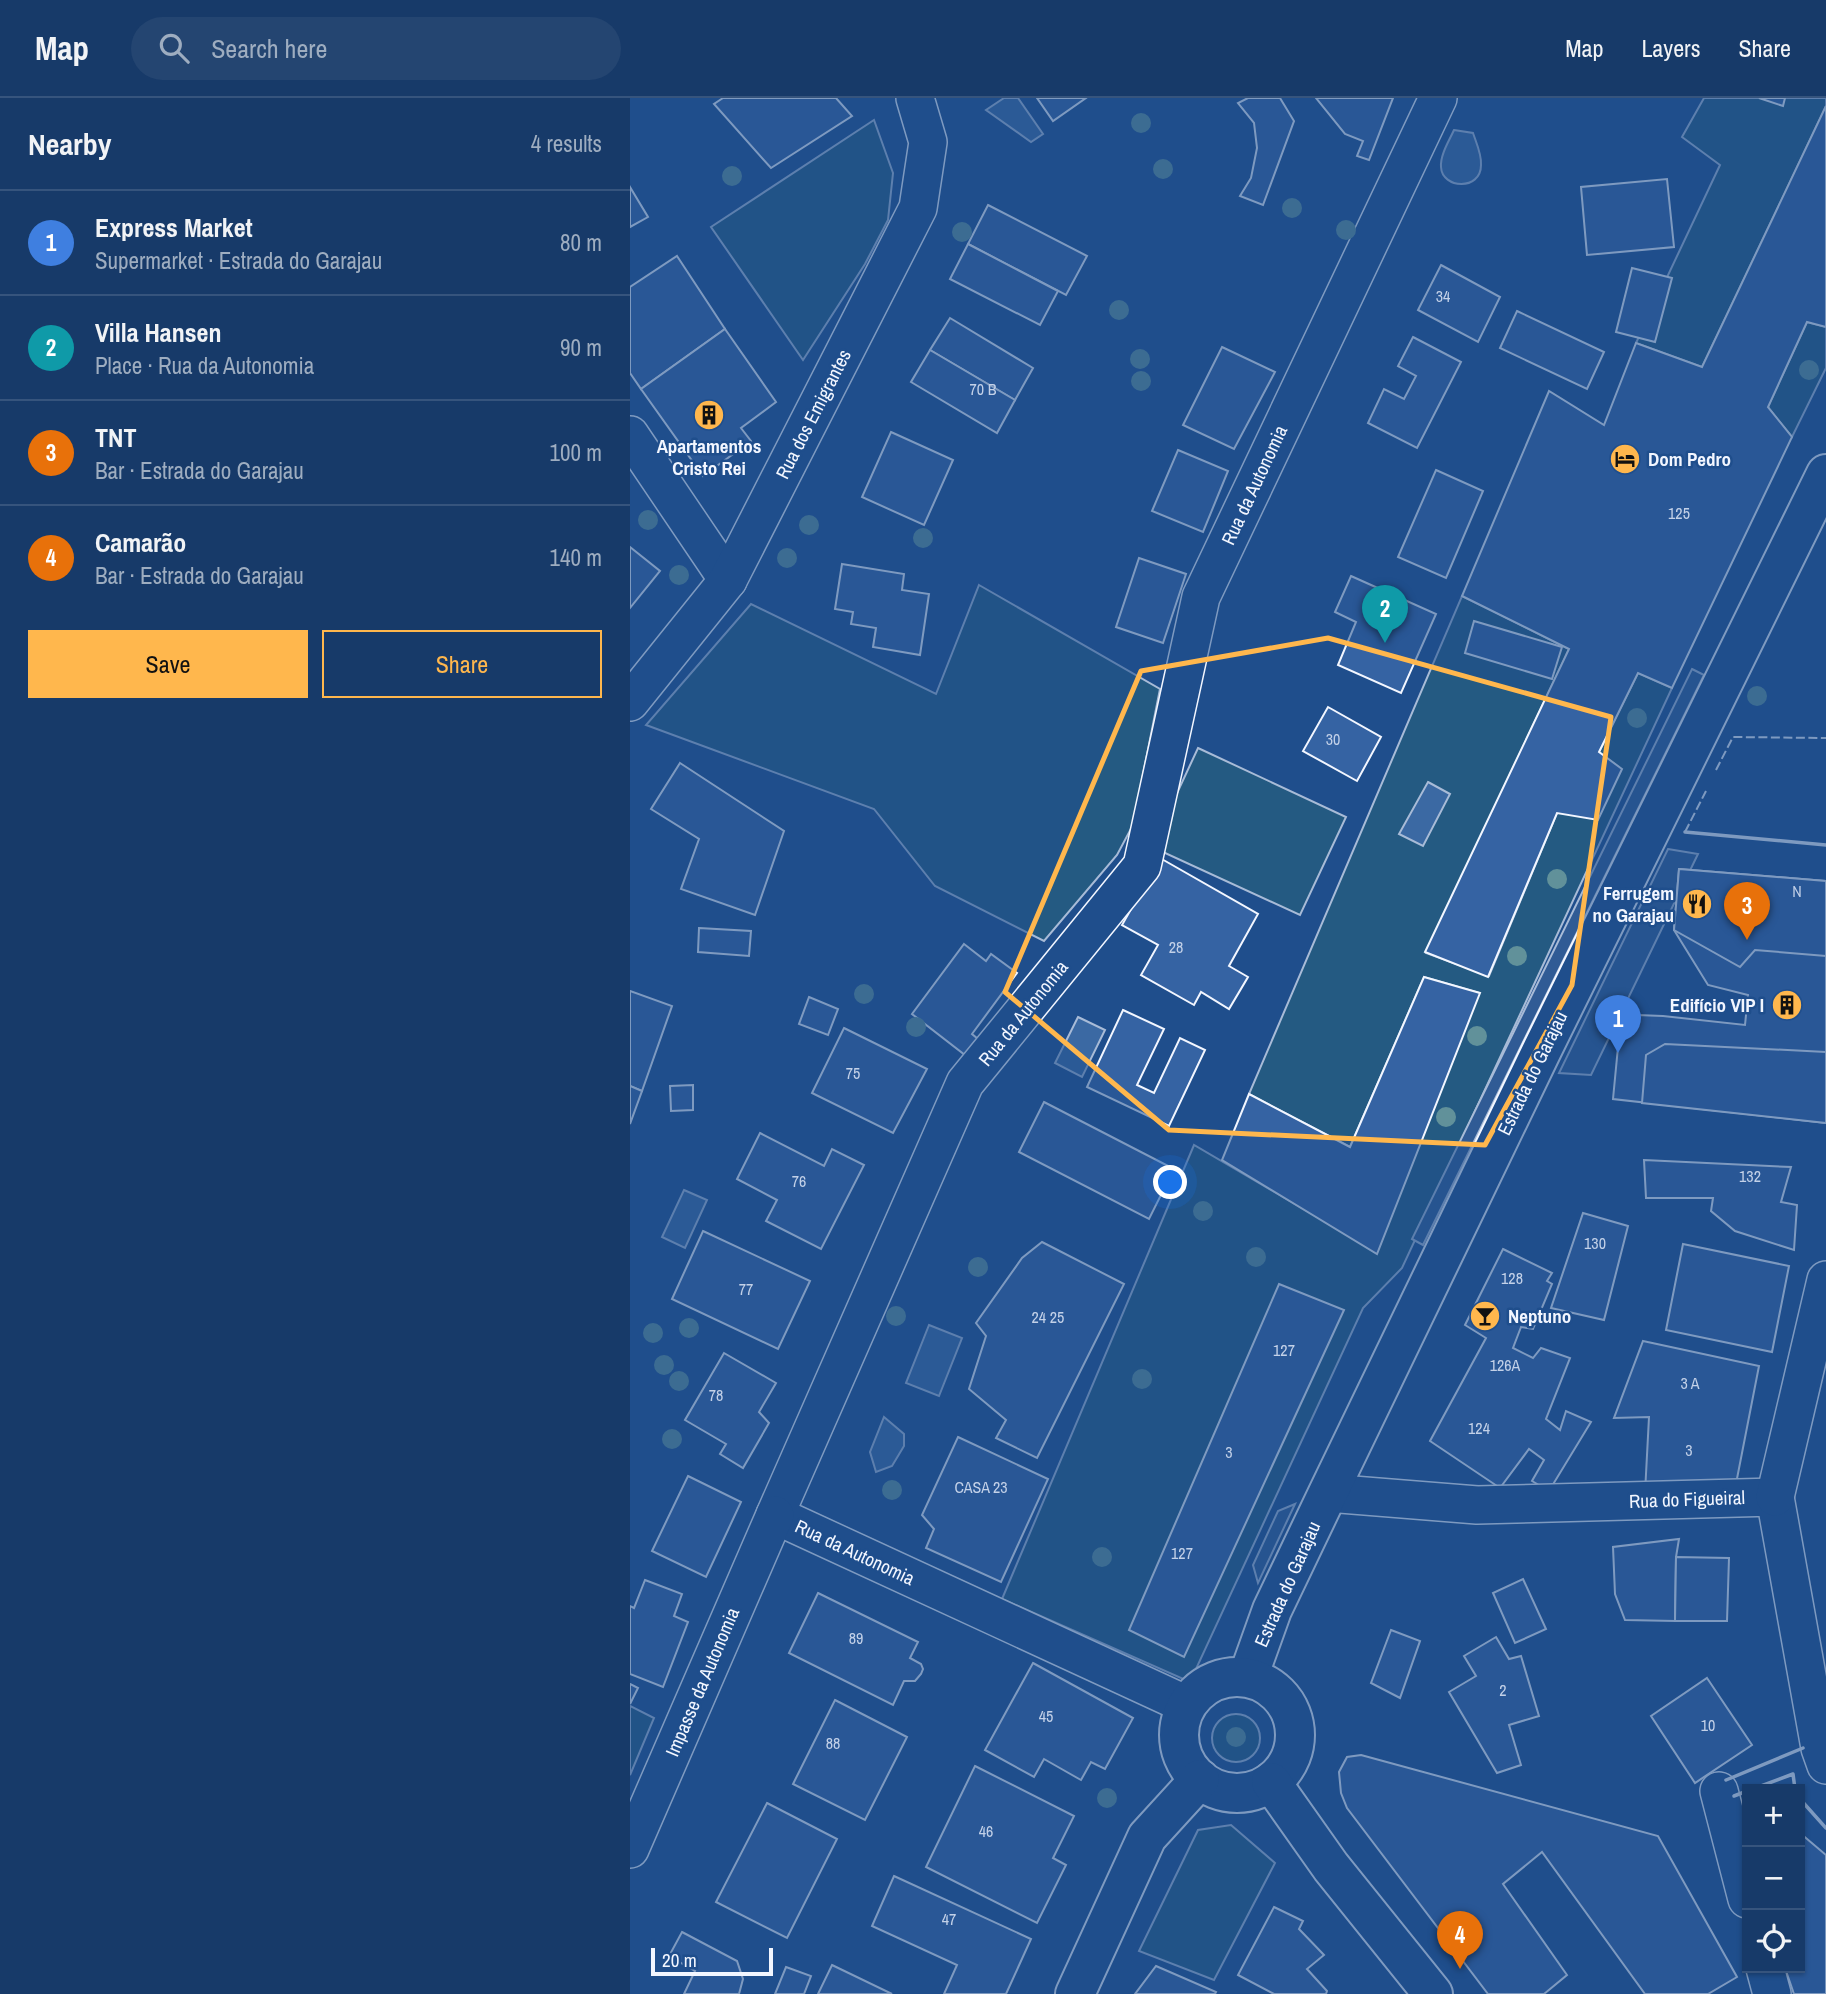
<!DOCTYPE html>
<html lang="en">
<head>
<meta charset="utf-8">
<style>
  :root { --surface:#173a69; --page:#244571; --text:#f1f3f6; --muted:#9eadc0; --line:#36547d; --accent:#ffb74d }
  body { margin:0; font-family:"Archivo Narrow",sans-serif; background:var(--page); color:var(--text) }
  .controls { position:absolute; right:21px; bottom:21px; display:grid; overflow:hidden; border-radius:0px; box-shadow:0 2px 5px #0004 }
  .controls button { width:63px; height:63px; display:grid; place-items:center; padding:0; border:0; border-bottom:2px solid var(--line); background:var(--surface); color:var(--text); font:35px sans-serif }
  .scale { position:absolute; left:21px; bottom:18px; width:122px; box-sizing:border-box; padding-left:7px; border:4px solid #f2f6ff; border-top:0; font-size:19px; line-height:24px; white-space:nowrap; color:#f2f6ff; -webkit-text-stroke:5px #1f4e8c; paint-order:stroke }
  .you { position:absolute; left:541px; top:1085px; width:24px; height:24px; margin:-18px; border:5px solid #fff; border-radius:50%; background:#1a73e8; box-shadow:0 0 0 10px #1a73e833 }
  .badge { display:grid; place-items:center; width:46px; height:46px; border-radius:50%; background:var(--accent); color:#fff; font-size:23px; font-weight:700 }
  .pin { position:absolute; translate:-50% -58px; filter:drop-shadow(0 2px 4px #0008) }
  .pin::after { content:''; position:absolute; top:37px; width:24px; height:21px; background:inherit; clip-path:polygon(0 0,100% 0,50% 100%) }
  .list { margin:0; padding:0; list-style:none }
  h2 { display:flex; justify-content:space-between; align-items:center; height:91px; margin:0; padding:0 28px; font-size:30px }
  h2 small { font-size:23px; font-weight:400; color:var(--muted) }
  .list li { display:grid; grid-template-columns:46px 1fr auto; gap:21px; align-items:center; box-sizing:border-box; height:105px; padding:0 28px; border-top:2px solid var(--line) }
  .list b { display:block; font-size:26px; white-space:nowrap }
  .list p { margin:0; font-size:23px; white-space:nowrap; color:var(--muted) }
  .list em { font-size:23px; font-style:normal; color:var(--muted) }
  .actions { display:flex; gap:14px; padding:21px 28px }
  .actions a { flex:1; padding:16px 0; border:2px solid var(--accent); border-radius:0px; text-align:center; font-size:24px; color:var(--accent) }
  .actions .main { background:var(--accent); color:#111 }
  .icon { flex:none; width:38px; height:38px; fill:none; stroke:currentColor; stroke-width:2; stroke-linecap:round; stroke-linejoin:round }
  .map { position:relative; flex:none; width:1196px; height:1896px; overflow:hidden }
  header { display:flex; align-items:center; gap:42px; box-sizing:border-box; height:98px; padding:0 35px; background:var(--surface); border-bottom:2px solid var(--line) }
  header strong { font-size:33px }
  nav { display:flex; gap:38px; margin-inline-start:auto; font-size:24px }
  .search { width:490px; height:63px; background:var(--page); display:flex; align-items:center; gap:18px; box-sizing:border-box; padding:0 24px; border-radius:38px; color:var(--muted); font-size:26px }
  main { display:flex }
  aside { flex:1; background:var(--surface) }
  .map>svg:first-child { display:block }
</style>
</head>
<body>
<header>
<strong>Map</strong>
<div class="search"><svg class="icon" aria-label="search" viewBox="0 0 24 24"><circle cx="10" cy="10" r="6"/><path d="M15 15l6 6"/></svg>Search here</div>
<nav><a>Map</a><a>Layers</a><a>Share</a></nav>
</header>
<main>
<aside>
<h2>Nearby<small>4 results</small></h2>
<ul class="list">
<li><span class="badge" style="background:#3f7fe0">1</span><div><b>Express Market</b><p>Supermarket · Estrada do Garajau</p></div><em>80 m</em></li>
<li><span class="badge" style="background:#0f9aa8">2</span><div><b>Villa Hansen</b><p>Place · Rua da Autonomia</p></div><em>90 m</em></li>
<li><span class="badge" style="background:#e8710a">3</span><div><b>TNT</b><p>Bar · Estrada do Garajau</p></div><em>100 m</em></li>
<li><span class="badge" style="background:#e8710a">4</span><div><b>Camarão</b><p>Bar · Estrada do Garajau</p></div><em>140 m</em></li>
</ul>
<div class="actions"><a class="main">Save</a><a>Share</a></div>
</aside>
<div class="map">
<svg width="1196" height="1896" viewBox="0 0 1196 1896">
  <rect width="100%" height="100%" fill="#1f4e8c"/>
  <g fill="#245a82" stroke="#a8bbd7" stroke-width="2">
    <path d="M1074,0H1196V8L1072,269L1006,245L1090,67L1052,39Z"/>
    <path d="M244,22L263,75L258,122L235,166L173,262L81,129Z"/>
    <path d="M1177,224L1196,229V270L1162,339L1138,309Z"/>
    <path d="M349,487L530,591L503,727L487,757L414,843L305,788L244,711L16,627L121,506L306,596Z"/>
    <path d="M832,498L939,551L796,855L859,878L927,715L991,671L969,654L1008,575L1042,590L772,1170L733,1210L560,1584L372,1501L564,1047L747,1154L849,895L794,879L720,1049L619,996Z"/>
    <path d="M568,650L716,719L670,817L522,749Z"/>
    <path d="M0,1608L24,1620L0,1677Z"/>
    <circle cx="606" cy="1640" r="24"/>
    <path d="M601,1727L645,1765L584,1882L509,1853L568,1732Z"/>
  </g>
  <g fill="#305b95" stroke="#a8bbd7" stroke-width="2">
    <path d="M1062,571L1074,577L793,1147L782,1141Z"/>
    <path d="M1038,751L1068,756L961,977L929,975Z"/>
    <path d="M665,1406L628,1485L623,1467L648,1413Z"/>
  </g>
  <g fill="#3b69a3" stroke="#a8bbd7" stroke-width="2">
    <path d="M374,0H388L413,36L401,44L356,12Z"/>
    <path d="M824,32L843,35C846,44 852,57 851,67C851,93 812,91 811,69C810,57 819,43 824,32Z"/>
    <path d="M798,684L820,696L793,748L769,736Z"/>
    <path d="M448,919L475,932L452,979L425,965Z"/>
    <path d="M54,1092L77,1102L55,1150L32,1139Z"/>
    <path d="M299,1227L332,1240L309,1298L276,1285Z"/>
    <path d="M254,1319L274,1336V1348L262,1368L246,1374L240,1354Z"/>
  </g>
  <g fill="#3563a3" stroke="#f2f6ff" stroke-width="2">
    <path d="M93,0H206L222,18L141,70L84,6Z"/>
    <path d="M407,0H456L423,23Z"/>
    <path d="M618,0H650L664,23L633,107L610,98L621,80L627,50L624,25L608,5Z"/>
    <path d="M686,0H763L739,62L727,58L733,43L715,36Z"/>
    <path d="M1129,0H1155L1153,8Z"/>
    <path d="M1196,8V229L1177,224L1138,309L1162,339L1042,590L1008,575L969,654L992,671L968,722L927,715L858,879L795,854L939,551L832,498L919,293L974,327L1006,245L1072,269Z"/>
    <path d="M1037,81L1044,149L957,157L951,89Z"/>
    <path d="M0,89L18,119L0,129Z"/>
    <path d="M358,107L457,158L436,197L338,146Z"/>
    <path d="M338,146L428,193L410,227L320,181Z"/>
    <path d="M47,158L95,231L11,291L0,275V189Z"/>
    <path d="M811,167L870,199L848,244L788,212Z"/>
    <path d="M1002,170L1042,180L1025,244L986,234Z"/>
    <path d="M887,213L974,254L957,291L870,250Z"/>
    <path d="M320,220L403,270L385,302L300,252Z"/>
    <path d="M95,231L146,304L111,330L121,343L73,378L11,291Z"/>
    <path d="M783,239L831,264L787,350L738,325L754,291L774,301L786,278L768,268Z"/>
    <path d="M592,249L645,274L604,351L553,327Z"/>
    <path d="M300,252L385,302L367,335L281,284Z"/>
    <path d="M261,334L323,362L294,427L232,399Z"/>
    <path d="M548,352L598,373L573,434L522,413Z"/>
    <path d="M806,372L853,393L816,480L768,459Z"/>
    <path d="M0,449L30,473L0,510Z"/>
    <path d="M509,460L556,476L533,545L486,529Z"/>
    <path d="M212,466L274,476L272,492L299,496L290,557L243,549L246,530L221,526L223,514L205,511Z"/>
    <path d="M721,478L806,516L771,595L708,567L726,524L705,514Z"/>
    <path d="M844,523L932,549L922,581L835,555Z"/>
    <path d="M698,609L751,639L727,683L673,653Z"/>
    <path d="M50,665L154,733L125,817L51,791L69,741L21,711Z"/>
    <path d="M530,760L628,816L599,868L618,879L599,911L571,894L564,907L511,877L528,847L492,827Z"/>
    <path d="M1049,771L1196,783V1025L983,1001L988,949L996,931L1007,917L1033,918L1115,927L1118,897L1078,887L1044,832Z"/>
    <path d="M1049,771L1196,783V858L1125,852L1110,869L1044,832Z"/>
    <path d="M69,830L121,833L119,858L68,854Z"/>
    <path d="M334,846L356,863L361,856L387,875L342,936L348,941L335,957L282,916Z"/>
    <path d="M794,879L850,895L747,1156L592,1062L619,996L720,1049Z"/>
    <path d="M0,893L42,908L12,993L0,988Z"/>
    <path d="M179,899L208,911L198,937L169,926Z"/>
    <path d="M493,912L534,931L507,987L524,995L550,940L575,952L539,1028L457,989Z"/>
    <path d="M214,930L297,971L263,1035L182,995Z"/>
    <path d="M1035,946L1196,954V1025L1012,1005L1016,957Z"/>
    <path d="M63,987V1012L41,1013L40,988Z"/>
    <path d="M0,988L12,993L0,1026Z"/>
    <path d="M414,1004L544,1071L519,1121L389,1054Z"/>
    <path d="M130,1035L194,1068L202,1051L234,1067L191,1151L136,1123L147,1102L107,1081Z"/>
    <path d="M1014,1062L1161,1069L1151,1104L1167,1107L1164,1152L1105,1133L1081,1113L1083,1100H1016Z"/>
    <path d="M953,1115L998,1128L974,1222L921,1210Z"/>
    <path d="M73,1133L180,1183L148,1251L42,1201Z"/>
    <path d="M412,1144L494,1186L407,1360L366,1340L376,1322L339,1291L356,1238L346,1225L392,1160Z"/>
    <path d="M1053,1146L1159,1168L1142,1254L1036,1232Z"/>
    <path d="M873,1151L922,1175L917,1183L922,1186L903,1231L891,1229L883,1250L903,1260L911,1250L940,1260L916,1321L930,1332L936,1313L961,1324L919,1393L902,1383L914,1362L899,1351L870,1390L800,1343L856,1240L835,1227Z"/>
    <path d="M649,1186L714,1212L554,1559L499,1532Z"/>
    <path d="M1013,1243L1129,1268L1104,1396L1015,1395L1019,1319L984,1320Z"/>
    <path d="M94,1255L146,1285L129,1314L139,1325L113,1370L90,1356L96,1346L55,1322Z"/>
    <path d="M328,1339L418,1381L371,1484L296,1450L304,1431L292,1417Z"/>
    <path d="M58,1378L111,1404L76,1479L22,1453Z"/>
    <path d="M1049,1441L1046,1459L1045,1523L995,1522L985,1496L983,1449Z"/>
    <path d="M1046,1459L1099,1460L1097,1523H1045Z"/>
    <path d="M893,1481L916,1531L885,1545L863,1495Z"/>
    <path d="M15,1482L52,1496L44,1518L58,1524L33,1589L0,1576V1508L4,1510Z"/>
    <path d="M188,1495L288,1544L280,1560L291,1566L293,1571L291,1576L285,1583H274L263,1607L159,1555Z"/>
    <path d="M761,1532L790,1543L770,1600L741,1585Z"/>
    <path d="M866,1539L879,1561L891,1558L909,1618L879,1627L891,1667L867,1675L819,1594L846,1578L834,1558Z"/>
    <path d="M403,1565L503,1620L475,1671L461,1664L451,1682L414,1661L404,1679L355,1652Z"/>
    <path d="M1077,1580L1122,1647L1065,1685L1021,1618Z"/>
    <path d="M0,1586L8,1590L0,1606Z"/>
    <path d="M205,1602L277,1639L235,1722L163,1686Z"/>
    <path d="M731,1657L1028,1738L1107,1879L1078,1896H1015L912,1754L873,1786L937,1877L914,1896H858L717,1710L711,1695L709,1674L717,1659Z"/>
    <path d="M345,1668L444,1718L423,1760L436,1767L407,1825L296,1769Z"/>
    <path d="M137,1705L207,1741L157,1840L86,1804Z"/>
    <path d="M1170,1735L1196,1757V1896H1164L1155,1870H1170Z"/>
    <path d="M264,1778L401,1841L376,1896H314L327,1867L242,1828Z"/>
    <path d="M644,1809L673,1823L669,1831L694,1857L677,1871L697,1893L696,1896H644L608,1877Z"/>
    <path d="M52,1834L107,1863L113,1881L109,1896H54L65,1873L39,1858Z"/>
    <path d="M202,1867L262,1896H188Z"/>
    <path d="M526,1868L586,1894L585,1896H505Z"/>
    <path d="M156,1869L181,1878L174,1896H145Z"/>
  </g>
  <g fill="none" stroke-linecap="round" stroke-linejoin="round">
    <g stroke="#f2f6ff" stroke-width="40">
      <g id="street">
        <path d="M0,337L98,482"/>
        <path d="M0,604L98,482L288,110L298,44L285,0"/>
        <path d="M698,1395L847,1407L1145,1399L1190,1650L1196,1667"/>
        <path d="M1145,1399L1196,1182"/>
        <path d="M557,1607L145,1417L335,985L512,768L571,499L808,0"/>
        <path d="M1089,1693L1117,1801"/>
        <path d="M0,1751L145,1417"/>
        <path d="M1135,1870L1142,1896"/>
      </g>
    </g>
    <g stroke="#f2f6ff" stroke-width="42">
      <g id="secondary">
        <path d="M618,1579L642,1512L698,1395L911,954L1196,376"/>
        <circle cx="607" cy="1637" r="58"/>
        <path d="M641,1684L701,1769L803,1896"/>
        <path d="M445,1896L517,1739L570,1681"/>
      </g>
    </g>
    <use href="#street" stroke="#1f4e8c" stroke-width="37"/>
    <use href="#secondary" stroke="#1f4e8c" stroke-width="38"/>
    <g stroke="#f2f6ff" stroke-width="2" stroke-dasharray="9 3.5" stroke-linecap="butt">
      <path d="M1086,672L1103,639L1196,640"/>
      <path d="M1055,734L1076,693"/>
    </g>
    <g stroke="#f2f6ff" stroke-width="3.5">
      <path d="M1055,734L1196,747"/>
      <path d="M1096,1682L1173,1650"/>
      <path d="M1123,1691L1163,1676L1165,1691"/>
      <path d="M1104,1698L1117,1693"/>
      <path d="M1170,1701L1196,1730"/>
    </g>
  </g>
  <g fill="#61919a">
    <circle cx="511" cy="25" r="10"/>
    <circle cx="533" cy="71" r="10"/>
    <circle cx="102" cy="78" r="10"/>
    <circle cx="662" cy="110" r="10"/>
    <circle cx="716" cy="132" r="10"/>
    <circle cx="332" cy="134" r="10"/>
    <circle cx="489" cy="212" r="10"/>
    <circle cx="510" cy="261" r="10"/>
    <circle cx="1179" cy="272" r="10"/>
    <circle cx="511" cy="283" r="10"/>
    <circle cx="18" cy="422" r="10"/>
    <circle cx="179" cy="427" r="10"/>
    <circle cx="293" cy="440" r="10"/>
    <circle cx="157" cy="460" r="10"/>
    <circle cx="49" cy="477" r="10"/>
    <circle cx="1127" cy="598" r="10"/>
    <circle cx="1007" cy="620" r="10"/>
    <circle cx="927" cy="781" r="10"/>
    <circle cx="887" cy="858" r="10"/>
    <circle cx="234" cy="896" r="10"/>
    <circle cx="286" cy="929" r="10"/>
    <circle cx="847" cy="938" r="10"/>
    <circle cx="816" cy="1019" r="10"/>
    <circle cx="573" cy="1113" r="10"/>
    <circle cx="626" cy="1159" r="10"/>
    <circle cx="348" cy="1169" r="10"/>
    <circle cx="266" cy="1218" r="10"/>
    <circle cx="59" cy="1230" r="10"/>
    <circle cx="23" cy="1235" r="10"/>
    <circle cx="34" cy="1267" r="10"/>
    <circle cx="512" cy="1281" r="10"/>
    <circle cx="49" cy="1283" r="10"/>
    <circle cx="42" cy="1341" r="10"/>
    <circle cx="262" cy="1392" r="10"/>
    <circle cx="472" cy="1459" r="10"/>
    <circle cx="606" cy="1639" r="10"/>
    <circle cx="477" cy="1700" r="10"/>
  </g>
  <path d="M0 0H1196V1896H0ZM698,540L981,619L942,887L855,1047L539,1032L375,894L511,573Z" fill="#1f4e8c" fill-opacity=".55" fill-rule="evenodd"/>
  <path fill="none" stroke="#ffb74d" stroke-width="5" stroke-linejoin="round" d="M698,540L981,619L942,887L855,1047L539,1032L375,894L511,573Z"/>
  <defs>
    <g id="building-disc" transform="scale(1.575)"><circle r="9.5" fill="#ffb74d" stroke="#1f4e8c"/><path d="M-4-6H4V6H1V3H-1V6H-4ZM-2.5-4.3h1.7v1.8h-1.7ZM.8-4.3h1.7v1.8H.8ZM-2.5-1h1.7V.8h-1.7ZM.8-1h1.7V.8H.8Z" fill="#111"/></g>
    <g id="hotel-disc" transform="scale(1.575)"><circle r="9.5" fill="#ffb74d" stroke="#1f4e8c"/><path d="M-6-4.5h1.5V1H6V5H4.5V3h-9V5H-6ZM-4 0a1.8 1.8 0 1 1 3.6 0ZM.5 0V-2.5h3Q6-2.5 6 0Z" fill="#111"/></g>
    <g id="restaurant-disc" transform="scale(1.575)"><circle r="9.5" fill="#ffb74d" stroke="#1f4e8c"/><path d="M-5-6h1v4h1v-4h1v4h1v-4h1v5L-1.5 .5V6h-2V.5L-5-1ZM5-6V6H3V1.5H1.5Q1.5-4 5-6Z" fill="#111"/></g>
    <g id="bar-disc" transform="scale(1.575)"><circle r="9.5" fill="#ffb74d" stroke="#1f4e8c"/><path d="M-6-5H6L.8 .8V4.5H3.5V6h-7V4.5H-.8V.8Z" fill="#111"/></g>
  </defs>
  <g fill-rule="evenodd">
    <use href="#building-disc" x="79" y="317"/>
    <use href="#hotel-disc" x="995" y="361"/>
    <use href="#restaurant-disc" x="1067" y="806"/>
    <use href="#building-disc" x="1157" y="907"/>
    <use href="#bar-disc" x="855" y="1218"/>
  </g>
  <g text-anchor="middle" stroke-width="5" stroke-linejoin="round" paint-order="stroke">
    <g font-size="16" fill="#c3d1e8">
      <text x="813" y="204">34</text>
      <text x="353" y="297">70 B</text>
      <text x="1049" y="421">125</text>
      <text x="703" y="647">30</text>
      <text x="1167" y="799">N</text>
      <text x="546" y="855">28</text>
      <text x="223" y="981">75</text>
      <text x="1120" y="1084">132</text>
      <text x="169" y="1089">76</text>
      <text x="965" y="1151">130</text>
      <text x="882" y="1186">128</text>
      <text x="116" y="1197">77</text>
      <text x="418" y="1225">24 25</text>
      <text x="654" y="1258">127</text>
      <text x="875" y="1273">126A</text>
      <text x="1060" y="1291">3 A</text>
      <text x="86" y="1303">78</text>
      <text x="849" y="1336">124</text>
      <text x="1059" y="1358">3</text>
      <text x="599" y="1360">3</text>
      <text x="351" y="1395">CASA 23</text>
      <text x="552" y="1461">127</text>
      <text x="226" y="1546">89</text>
      <text x="873" y="1598">2</text>
      <text x="416" y="1624">45</text>
      <text x="1078" y="1633">10</text>
      <text x="203" y="1651">88</text>
      <text x="356" y="1739">46</text>
      <text x="319" y="1827">47</text>
    </g>
    <g font-size="19" fill="#f2f6ff" stroke="#1f4e8c">
      <text transform="translate(183 316) rotate(-63)" y="7">Rua dos Emigrantes</text>
      <text transform="translate(624 387) rotate(-65)" y="7">Rua da Autonomia</text>
      <text transform="translate(393 915) rotate(-51)" y="7">Rua da Autonomia</text>
      <text transform="translate(902 975) rotate(-64)" y="7">Estrada do Garajau</text>
      <text transform="translate(1057 1401) rotate(-2)" y="7">Rua do Figueiral</text>
      <text transform="translate(225 1454) rotate(25)" y="7">Rua da Autonomia</text>
      <text transform="translate(657 1486) rotate(-66)" y="7">Estrada do Garajau</text>
      <text transform="translate(72 1584) rotate(-67)" y="7">Impasse da Autonomia</text>
    </g>
    <g font-size="19" font-weight="bold" fill="#f2f6ff" stroke="#1f4e8c" text-anchor="start">
      <text x="79" y="355" text-anchor="middle">Apartamentos<tspan x="79" dy="22">Cristo Rei</tspan></text>
      <text x="1018" y="368">Dom Pedro</text>
      <text x="1044" y="802" text-anchor="end">Ferrugem<tspan x="1044" dy="22">no Garajau</tspan></text>
      <text x="1134" y="914" text-anchor="end">Edifício VIP I</text>
      <text x="878" y="1225">Neptuno</text>
    </g>
  </g>
</svg>
<div class="controls">
<button>+</button>
<button>−</button>
<button><svg class="icon" aria-label="locate" viewBox="0 0 24 24"><circle cx="12" cy="12" r="6"/><path d="M12 2v4M12 18v4M2 12h4M18 12h4"/></svg></button>
</div>
<div class="scale">20 m</div>
<div class="you"></div>
<div class="pin badge" style="left:988px;top:955px;background:#3f7fe0">1</div>
<div class="pin badge" style="left:755px;top:545px;background:#0f9aa8">2</div>
<div class="pin badge" style="left:1117px;top:842px;background:#e8710a">3</div>
<div class="pin badge" style="left:830px;top:1871px;background:#e8710a">4</div>
</div>
</main>
</body>
</html>
